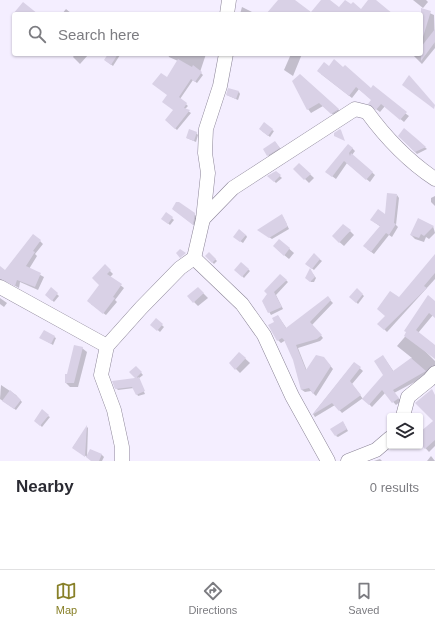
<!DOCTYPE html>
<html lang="en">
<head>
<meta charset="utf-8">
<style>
  :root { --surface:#fff; --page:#f7f7f7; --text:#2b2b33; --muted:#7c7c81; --line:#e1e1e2; --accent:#888028 }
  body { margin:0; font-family:Helvetica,sans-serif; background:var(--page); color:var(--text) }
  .controls { position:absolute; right:12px; bottom:12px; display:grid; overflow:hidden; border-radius:4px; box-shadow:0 1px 3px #0004 }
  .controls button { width:36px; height:36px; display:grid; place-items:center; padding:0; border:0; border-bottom:1px solid var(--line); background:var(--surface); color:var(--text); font:20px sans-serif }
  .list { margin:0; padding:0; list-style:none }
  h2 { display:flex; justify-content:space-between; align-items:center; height:52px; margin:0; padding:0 16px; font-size:17px }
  h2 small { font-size:13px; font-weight:400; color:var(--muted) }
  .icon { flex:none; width:22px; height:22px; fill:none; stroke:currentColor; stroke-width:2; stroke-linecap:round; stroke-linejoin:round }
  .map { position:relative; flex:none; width:435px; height:461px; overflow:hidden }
  .search { position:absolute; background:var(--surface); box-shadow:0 1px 3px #0004; left:12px; right:12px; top:12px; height:44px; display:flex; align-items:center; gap:10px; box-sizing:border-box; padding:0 14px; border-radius:4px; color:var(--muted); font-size:15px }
  .sheet { height:108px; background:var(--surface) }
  nav { display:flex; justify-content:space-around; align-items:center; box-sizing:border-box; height:56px; border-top:1px solid var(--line); background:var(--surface); font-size:11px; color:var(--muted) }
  nav a { display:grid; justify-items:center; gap:2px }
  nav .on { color:var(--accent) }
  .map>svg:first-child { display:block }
</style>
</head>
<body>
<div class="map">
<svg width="435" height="461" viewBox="0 0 435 461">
  <rect width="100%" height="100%" fill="#f4eeff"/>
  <g fill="#0003">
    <path d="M413,0H426L428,2L423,8Z"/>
    <path d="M242,7L252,12L253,14H240Z"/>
    <path d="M66,9L72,14H62Z"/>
    <path d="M423,10L434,15L435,48L422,64L412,54H421V16Z"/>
    <path d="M75,54H88V55L80,64L73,57Z"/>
    <path d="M109,54L120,55L113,66L105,60Z"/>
    <path d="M168,54H206L200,72L203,75L197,83L193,80L180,99L188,106L185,109L191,113L177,130L168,122L174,110L168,96L167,79L178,61L169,57Z"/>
    <path d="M291,54H302L293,76L284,70Z"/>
    <path d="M329,67L371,89L409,116L404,122L385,106L380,112L372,106V100L359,89L352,98L321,74Z"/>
    <path d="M300,75L339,110L342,113L336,117L323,106L311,113L308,109Z"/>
    <path d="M239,92L240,94L238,100L227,95Z"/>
    <path d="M272,130L274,131L270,137L262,131Z"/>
    <path d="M404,130L427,149L417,154L399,136Z"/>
    <path d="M196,133L198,135L196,142L187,138Z"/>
    <path d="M275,142L283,152L272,159L268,155Z"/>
    <path d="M352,148L355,151L352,155L375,175L370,182L347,163L336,179L329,174Z"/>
    <path d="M299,164L314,178L309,183L295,169Z"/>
    <path d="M275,172L282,178L276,183L269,176Z"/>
    <path d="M397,195L399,198L396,225L398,227L392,237L389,235L374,254L367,249L381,227L374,222L386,216Z"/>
    <path d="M435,196V206L431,202V198Z"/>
    <path d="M173,209L194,214L196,216L195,226Z"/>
    <path d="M166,213L174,220L170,225L164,220Z"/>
    <path d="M283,217L289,229L272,239L260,231Z"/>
    <path d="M433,226L435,233L429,239L426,237L424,242L415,239L411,235Z"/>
    <path d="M350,231L354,235L344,246L337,240Z"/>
    <path d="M246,235L247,237L243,243L237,239Z"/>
    <path d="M279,240L294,253L289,259L278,250Z"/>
    <path d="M40,241L43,244L35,254L37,256L29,269L44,277L38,290L20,282L19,288L8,282L0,281V267L5,271Z"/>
    <path d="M209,253L217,261L214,264L206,256Z"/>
    <path d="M314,255L322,261L314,270L306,264Z"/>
    <path d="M435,256V279L387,332L379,324Z"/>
    <path d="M241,263L250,271L244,278L236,270Z"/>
    <path d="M105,266L113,274L110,277L124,288L115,300L117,302L106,315L91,304L100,285Z"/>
    <path d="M310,270L316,278L314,282H311L307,278Z"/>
    <path d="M280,275L288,282L276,295L283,309L271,315L263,301Z"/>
    <path d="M198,288L208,298L198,306L194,302Z"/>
    <path d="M51,289L59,296L54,302L46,295Z"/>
    <path d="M357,290L364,296L358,304L351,297Z"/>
    <path d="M0,298L7,303L4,307L0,304Z"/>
    <path d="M328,298L333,303L312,325L323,338L320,341L298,348L307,371L326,361L333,369L316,396L311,391L305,392L302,390L294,360L286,340L281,343L278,340L275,322L278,316L287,329Z"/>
    <path d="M435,302V317L433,315L418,333L435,346V355L424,350L435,361V367L426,376L394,393L401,401L396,405L385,393L372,407L363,398L342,413L335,405L315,417L313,414L354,363L363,371L352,384L363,399L384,375L385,359L394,372L412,358L397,346Z"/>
    <path d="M156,320L164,327L160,332L152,325Z"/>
    <path d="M54,337L56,338L53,345L41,338Z"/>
    <path d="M82,348L87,352L78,387H70L66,383L68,375Z"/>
    <path d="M239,353L250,363L240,373L230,363Z"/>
    <path d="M136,367L143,375L138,379L145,394L138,396L134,388L118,390L116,388L137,378L131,372Z"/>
    <path d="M1,385L16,395L22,402L16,410L0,399Z"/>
    <path d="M48,416L50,417L42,427L37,422Z"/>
    <path d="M344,424L348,431L338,437L336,436Z"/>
    <path d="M87,427L88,428L87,457L73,447Z"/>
    <path d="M435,428V446L429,452L420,442Z"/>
    <path d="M91,450L102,455L104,457L102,461H92Z"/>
    <path d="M431,456L435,461H427Z"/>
    <path d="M380,459L382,461H374Z"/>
  </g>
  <g fill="#d9d1e6">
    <path d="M278,0H295L311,12L321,0H330L339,7L345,0L351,4L353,2L361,9L368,0H376L393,14H266Z"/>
    <path d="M23,2L38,14H13Z"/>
    <path d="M421,8L431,11L423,37H421Z"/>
    <path d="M435,29V42L421,61V47Z"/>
    <path d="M108,54H118L111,65L104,60Z"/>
    <path d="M178,59L192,67L193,65L202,72L195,82L191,79L179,97L187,103L184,108L190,110L175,129L165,120L173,110L162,102L167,95L152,84L161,73L167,77Z"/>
    <path d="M334,59L343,67L345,65L371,88L373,85L407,112L400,120L381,104L376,110L368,104L371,100L356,87L349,96L317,71L324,62L329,66Z"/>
    <path d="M300,74L339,109L331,114L319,103L307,110L292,81Z"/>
    <path d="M409,75L435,105L434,109L402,85Z"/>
    <path d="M228,88L239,91L236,99L226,95Z"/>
    <path d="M264,122L273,129L268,136L259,129Z"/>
    <path d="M404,128L417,139L426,147L415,152L398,136Z"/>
    <path d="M189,129L197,132L194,141L186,138Z"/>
    <path d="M340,129L341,130L345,141L334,136V133Z"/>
    <path d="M275,141L280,148L267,156L263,149Z"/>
    <path d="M348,144L353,148L349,153L350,156L351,153L373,172L366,180L344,161L332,177L325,172Z"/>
    <path d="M299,163L311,174L304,180L293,169Z"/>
    <path d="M276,171L281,175L274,182L267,176Z"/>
    <path d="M387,193L397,194L394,223L396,224L389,235L386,233L371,252L363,246L380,226L370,220L378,209L385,214Z"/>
    <path d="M176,202H179L195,213L193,225L172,209Z"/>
    <path d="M166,212L173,217L168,224L161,219Z"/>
    <path d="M282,214L287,224V227L269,238L257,230Z"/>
    <path d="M418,218L434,226L424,236L421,234L419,238L410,235Z"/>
    <path d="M343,224L351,230L339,243L332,236Z"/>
    <path d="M239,229L246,235L240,242L233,237Z"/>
    <path d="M33,234L41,240L33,251L35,252L26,266L41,273L35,287L17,280L15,286L0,279V266L5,270Z"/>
    <path d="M279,239L290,248L284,256L273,246Z"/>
    <path d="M180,249L186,253L180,258L176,253Z"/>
    <path d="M209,252L216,259L212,263L205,256Z"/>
    <path d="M314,253L320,259L312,269L305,264Z"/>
    <path d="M435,254V273L424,286L427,288L384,330L377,324L385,316L377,309L390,291L399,297Z"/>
    <path d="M241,262L249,269L242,277L234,270Z"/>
    <path d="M105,264L111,270L107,274L122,284L113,297L115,298L103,314L87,301L99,285L92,278Z"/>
    <path d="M310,268L315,277L310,282L305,278Z"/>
    <path d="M280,274L287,280L274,292L282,307L268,313L262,301L267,294L264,291Z"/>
    <path d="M51,287L58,293L52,301L45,295Z"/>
    <path d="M198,287L204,293L193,303L187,296Z"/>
    <path d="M357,288L363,294L356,303L349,297Z"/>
    <path d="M428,295L435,301V318L429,313L416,330L435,345V359L404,336L406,332L404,331Z"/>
    <path d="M328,296L331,300L310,322L322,335L317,339L296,345L306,370L316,355L324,357L331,366L313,394L309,388L301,390L293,360L284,340L282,338L277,341L268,325L274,322L272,318L278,315L286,328Z"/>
    <path d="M156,318L163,324L157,331L150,325Z"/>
    <path d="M44,330L55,336L51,344L39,338Z"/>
    <path d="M74,345L83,347L74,383H65V374H67Z"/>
    <path d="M239,352L246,358L235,370L229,363Z"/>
    <path d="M383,355L393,371L411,358L426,371L393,390L399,398L392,403L382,390L369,405L362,399L383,375L374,361Z"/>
    <path d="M354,362L361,367L350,381L361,395L339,411L332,403L312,415Z"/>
    <path d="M136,366L142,372L136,378L139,377L145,391L136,395L132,387L115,389L112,381L135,378L129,372Z"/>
    <path d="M432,389L435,395V440L425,449L420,444V432L433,421L415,403Z"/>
    <path d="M10,390L21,400L14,409L2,401Z"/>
    <path d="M42,409L49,415L40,426L34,421Z"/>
    <path d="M343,421L347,429L335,436L330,429Z"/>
    <path d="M87,425L85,457L72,448Z"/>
    <path d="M90,449L102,454L99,461H91L86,457Z"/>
  </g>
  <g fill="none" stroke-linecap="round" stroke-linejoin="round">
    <g stroke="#8b8497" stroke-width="15">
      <g id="minor">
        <path d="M227,14L229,0"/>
        <path d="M203,219L233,188L355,109L367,112C386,138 408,161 435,179"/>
        <path d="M194,258L242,304L264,335L292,396L328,461"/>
        <path d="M0,287L107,346"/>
        <path d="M403,416L408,397L429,380L435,373"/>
        <path d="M122,461V447L114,410L101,375L107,346L141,308L180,268L194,258L203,219L208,173L205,153L206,129L220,86L226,54"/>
        <path d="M348,461L376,450L390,438"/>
      </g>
    </g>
    <use href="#minor" stroke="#fff" stroke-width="14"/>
  </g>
</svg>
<div class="controls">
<button><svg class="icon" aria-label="layers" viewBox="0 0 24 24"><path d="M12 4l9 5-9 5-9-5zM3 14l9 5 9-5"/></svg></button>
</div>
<div class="search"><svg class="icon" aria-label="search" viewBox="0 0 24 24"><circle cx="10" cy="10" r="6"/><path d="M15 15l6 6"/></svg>Search here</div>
</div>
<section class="sheet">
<h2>Nearby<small>0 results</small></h2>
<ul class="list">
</ul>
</section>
<nav>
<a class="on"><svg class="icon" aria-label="map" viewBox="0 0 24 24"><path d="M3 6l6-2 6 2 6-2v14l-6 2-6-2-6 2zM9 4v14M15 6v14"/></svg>Map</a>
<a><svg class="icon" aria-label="directions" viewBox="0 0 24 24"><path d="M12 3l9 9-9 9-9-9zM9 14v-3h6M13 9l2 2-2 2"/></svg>Directions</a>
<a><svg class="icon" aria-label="saved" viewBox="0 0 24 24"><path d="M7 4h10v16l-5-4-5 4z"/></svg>Saved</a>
</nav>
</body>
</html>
